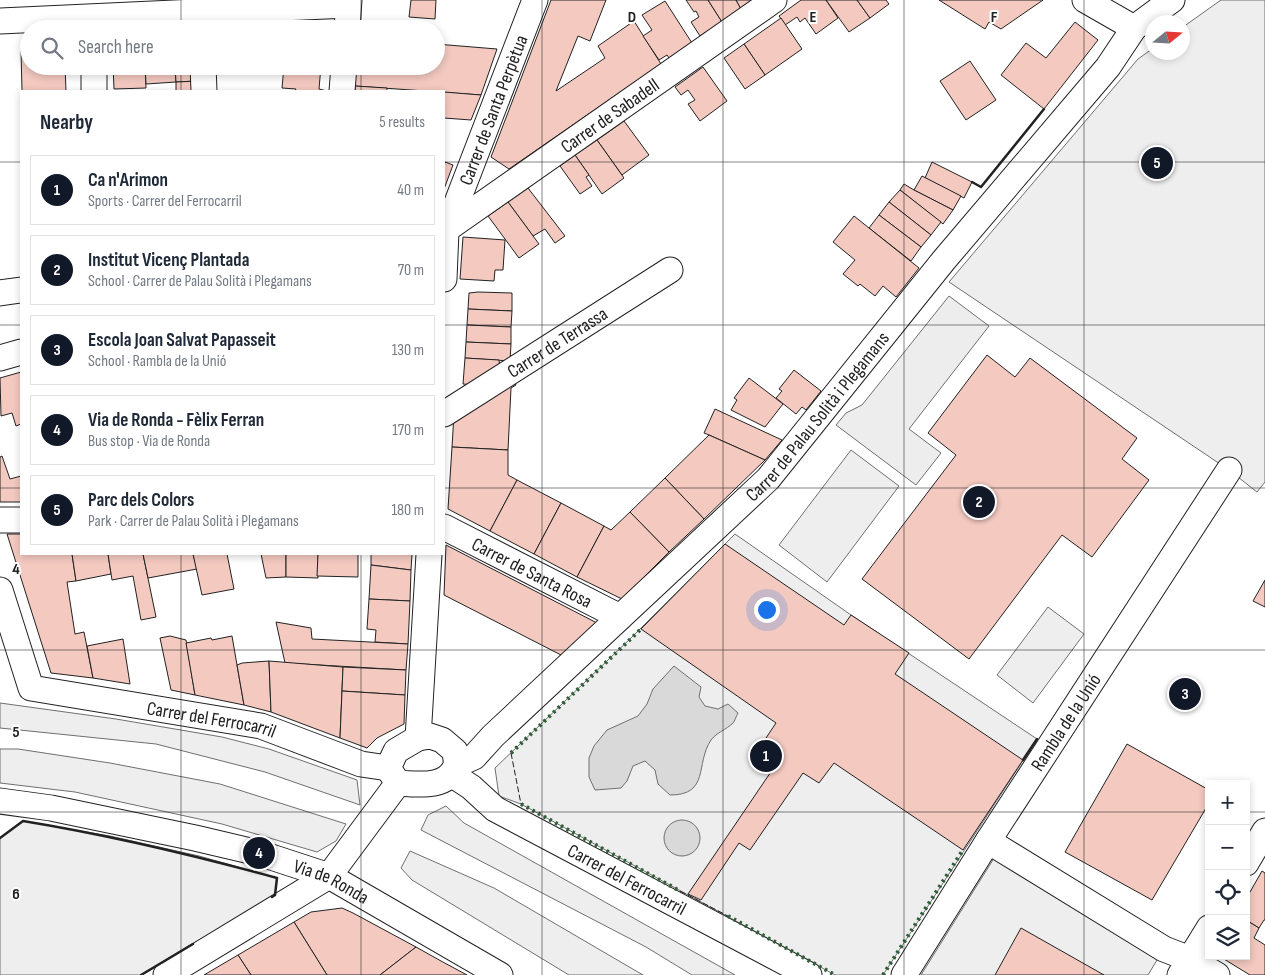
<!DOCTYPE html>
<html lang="en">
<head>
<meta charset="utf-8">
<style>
  :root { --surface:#fff; --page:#f2f2f3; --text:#1f2937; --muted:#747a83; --line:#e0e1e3; --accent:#111827 }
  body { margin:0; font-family:"Sofia Sans Condensed",sans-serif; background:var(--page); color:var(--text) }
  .controls { position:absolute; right:15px; bottom:15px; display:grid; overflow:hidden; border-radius:0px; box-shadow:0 2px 8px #0003 }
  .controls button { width:45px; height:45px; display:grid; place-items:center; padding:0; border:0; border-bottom:1px solid var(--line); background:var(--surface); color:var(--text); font:25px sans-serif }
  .compass { position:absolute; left:1145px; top:15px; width:45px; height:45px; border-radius:50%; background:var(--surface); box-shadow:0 2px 8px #0003; rotate:72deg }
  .you { position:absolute; left:766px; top:609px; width:18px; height:18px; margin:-12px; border:4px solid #fff; border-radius:50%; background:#1a73e8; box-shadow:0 0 0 8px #1a73e833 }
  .badge { display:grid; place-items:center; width:32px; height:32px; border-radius:50%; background:var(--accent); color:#fff; font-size:16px; font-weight:700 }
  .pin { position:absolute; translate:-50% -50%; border:2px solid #fff; box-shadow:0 1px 5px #0006 }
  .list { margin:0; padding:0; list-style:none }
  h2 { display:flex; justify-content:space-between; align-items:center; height:65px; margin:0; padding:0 20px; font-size:21px }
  h2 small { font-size:16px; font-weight:400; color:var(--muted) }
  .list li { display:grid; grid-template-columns:32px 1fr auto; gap:15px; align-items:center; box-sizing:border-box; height:70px; margin:0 10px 10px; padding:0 10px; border:1px solid var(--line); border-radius:0px }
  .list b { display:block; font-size:19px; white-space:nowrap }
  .list p { margin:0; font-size:16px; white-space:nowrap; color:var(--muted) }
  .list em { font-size:16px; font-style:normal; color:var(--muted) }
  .icon { flex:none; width:28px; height:28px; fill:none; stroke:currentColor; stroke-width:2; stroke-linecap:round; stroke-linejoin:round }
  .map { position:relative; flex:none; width:1265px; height:975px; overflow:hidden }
  .search { position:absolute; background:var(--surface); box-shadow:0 2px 8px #0003; left:20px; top:20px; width:425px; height:55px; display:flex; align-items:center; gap:12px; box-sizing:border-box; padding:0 18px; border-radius:28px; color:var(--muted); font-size:19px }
  .panel { position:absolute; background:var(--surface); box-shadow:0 2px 8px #0003; left:20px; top:90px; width:425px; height:465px; border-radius:0px }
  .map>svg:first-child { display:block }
</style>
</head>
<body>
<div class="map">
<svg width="1265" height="975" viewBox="0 0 1265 975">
  <rect width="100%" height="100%" fill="#fff"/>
  <g fill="#eee" stroke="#6f6f6f">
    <path d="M1221,0H1265V482L1257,492L1229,470L949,282L1138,59L1152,49V52H1182L1183,27Z"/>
    <path d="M851,450L899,486L827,582L779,545Z"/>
    <path d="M735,534L851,615L1037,739L883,975H835L521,804L499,796L495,768L632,637Z"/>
    <path d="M1048,607L1084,634L1033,703L997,675Z"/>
    <path d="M0,703L116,719L222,737L269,749L357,780L360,805L265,772L156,744L0,728Z"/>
    <path d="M0,749H18L110,763L220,784L346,824L336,841L317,852L222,824L75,792L0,783Z"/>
    <path d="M446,806L464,823L735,975H692L646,947L421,830L428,815Z"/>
    <path d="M23,821L110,836L199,856L277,878L275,895L141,975H0V838Z"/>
    <path d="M410,851L494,888L643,975H569L412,880L401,868Z"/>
    <path d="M996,855L1160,955L1148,975H921Z"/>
  </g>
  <path fill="#ededed" stroke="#6f6f6f" d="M949,296L989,326L909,429L941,453L916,485L836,425L846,413L862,405Z"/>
  <g fill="#d9d9d9" stroke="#6f6f6f">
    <path d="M674,666L701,687L699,697L705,706L718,709L728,704L738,713C736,716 735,721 733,723C726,730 717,732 711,740C695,764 710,795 670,795L658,784L655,770L645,761L633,766L627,781L621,788L595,790L589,777V758L594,746L607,730L638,716L647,704L653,689Z"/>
    <circle cx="682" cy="838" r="18"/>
  </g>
  <g fill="#f3c9c0" stroke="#222">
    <path d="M411,0H436L435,19L409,17Z"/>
    <path d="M551,0H606L590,41L578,36L556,91L605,58L598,46L634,21L661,64L509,169L491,157Z"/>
    <path d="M686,0H708L722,22L700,36L691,22L699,17L696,11L694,12Z"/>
    <path d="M708,0H736L741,9L722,22Z"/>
    <path d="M736,0H754L741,9Z"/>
    <path d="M801,0H826L838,18L816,34L805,18L800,22L797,17L785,25L779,16Z"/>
    <path d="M826,0H857L870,18L849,32Z"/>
    <path d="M857,0H886L889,4L870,18Z"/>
    <path d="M939,0H1043L1001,29L989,22L985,29Z"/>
    <path d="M665,1L692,43L669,58L667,55L659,60L643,36L652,30L642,15Z"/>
    <path d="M781,18L802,49L765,75L744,44Z"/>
    <path d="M328,22L332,25V29H206Z"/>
    <path d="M1075,22L1098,40L1044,109L1001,75L1026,43L1046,58Z"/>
    <path d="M436,44L497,49L481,95L355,86L356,66H436Z"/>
    <path d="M744,44L765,75L745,89L724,58Z"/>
    <path d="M29,50V66H65L66,91H22L21,51Z"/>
    <path d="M970,61L996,100L966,120L940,81Z"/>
    <path d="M113,66H145L146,88L114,89Z"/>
    <path d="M145,66H175L176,82L146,84Z"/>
    <path d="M175,66H197V81L176,82Z"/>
    <path d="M284,66H321L319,89L327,91H295L296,89L282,88Z"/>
    <path d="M703,67L727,101L700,121L688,104L695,100L688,90L681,95L675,87Z"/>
    <path d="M197,81V91H176V82Z"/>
    <path d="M355,86L387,88V91H355Z"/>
    <path d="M444,92L481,95L471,120L444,118Z"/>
    <path d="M624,121L649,155L622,175L597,140Z"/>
    <path d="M597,140L624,178L602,194L575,155Z"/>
    <path d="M575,155L589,175L586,177L592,186L580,194L560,166Z"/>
    <path d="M445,162L453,165L444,189V166Z"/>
    <path d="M932,162L972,182L964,198L925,178Z"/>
    <path d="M922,176L961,196L953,210L914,190Z"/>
    <path d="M904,184L914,190L953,210L943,224L900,190Z"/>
    <path d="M528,188L565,236L555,243L545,229L533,236L508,202Z"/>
    <path d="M900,190L941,222L931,235L889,202Z"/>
    <path d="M508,202L539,244L519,258L488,216Z"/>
    <path d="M889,202L931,235L921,247L879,215Z"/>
    <path d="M879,215L921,247L911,261L869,228Z"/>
    <path d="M854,216L919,268L896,297L883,286L875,296L860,284L858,286L843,274L855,260L833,242Z"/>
    <path d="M463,237L505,240L503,270H495L494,281L460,279Z"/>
    <path d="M478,292L512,293V311L468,309L469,293Z"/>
    <path d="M468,309L512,311L511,327L467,325Z"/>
    <path d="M467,325L511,327V344L466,342Z"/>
    <path d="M466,342L511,344L510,361L465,358Z"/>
    <path d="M987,355L1015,377L1030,358L1137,438L1122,459L1149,480L1092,557L1062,535L969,659L862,579L956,455L928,433Z"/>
    <path d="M465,358L499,360L500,368L474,385L463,384Z"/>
    <path d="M794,370L821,391L806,410L802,407L796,414L776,398L782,391L779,389Z"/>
    <path d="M21,372V424L16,426L12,413L1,416L0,378Z"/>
    <path d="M513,378L516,385L511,388L508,450L452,447L454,414Z"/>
    <path d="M749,378L783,404L765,427L731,410L737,400L734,398Z"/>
    <path d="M715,409L782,440L765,460L709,435L704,433Z"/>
    <path d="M709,435L765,460L704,519L665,478Z"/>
    <path d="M452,447L508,450V475L517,480L490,531L448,509Z"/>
    <path d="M2,456L10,479L21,476V502H0V457Z"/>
    <path d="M665,478L704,519L669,552L630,512Z"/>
    <path d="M517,480L561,503L534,554L490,531Z"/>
    <path d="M561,503L604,526L577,577L534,554Z"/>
    <path d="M630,512L669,552L622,599L577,577L604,526L611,530Z"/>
    <path d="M7,534H21V554H72L76,581L67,582L75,634L84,632L93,678L51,673Z"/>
    <path d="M725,544L844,625L851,615L909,653L895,674L1023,760L963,850L834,763L819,783L803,773L750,850L739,843L701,900L688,894L781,757L762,744L776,723L641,629Z"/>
    <path d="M446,545L597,623L563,656L444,595Z"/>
    <path d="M72,554H108L111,574L76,581Z"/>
    <path d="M108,554H143L156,617L141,620L133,576L112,580Z"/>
    <path d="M143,554H193L197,569L148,578Z"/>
    <path d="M193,554H227L234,589L202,595Z"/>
    <path d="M261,554H286V577L266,578Z"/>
    <path d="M286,554H318V578L286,577Z"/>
    <path d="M318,554H358V577L317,576Z"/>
    <path d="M371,554H412L411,570L371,565Z"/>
    <path d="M371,565L411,570L410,601L369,599Z"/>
    <path d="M1265,580V607L1253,601Z"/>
    <path d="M369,599L410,601L408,644L375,642L376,630L367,629Z"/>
    <path d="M276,622L311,628L312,639L408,644L406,670L285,663Z"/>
    <path d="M170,636L186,640L195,695L171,690L160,638Z"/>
    <path d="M232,636L237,665L244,705L195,695L186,643L211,638L212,640Z"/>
    <path d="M123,639L130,684L93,678L87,646Z"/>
    <path d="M269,661L271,712L244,705L237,665L242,663Z"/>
    <path d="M269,661L343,667L340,738L271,712Z"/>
    <path d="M343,667L406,670L405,695L342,691Z"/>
    <path d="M342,691L405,695L404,724L377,738L367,748L340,738Z"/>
    <path d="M1127,744L1209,790V803L1152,900L1065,852Z"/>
    <path d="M1262,871L1265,873V920H1264L1259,928L1246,920V899Z"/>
    <path d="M342,908L353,913L416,947L380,975H327L294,922L311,912Z"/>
    <path d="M1246,920L1259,928L1254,938L1265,945V975H1250L1219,956H1246Z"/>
    <path d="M294,922L327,975H251L238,955Z"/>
    <path d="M1021,928L1104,975H995Z"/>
    <path d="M416,947L441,961L467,975H380Z"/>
    <path d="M238,955L251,975H204Z"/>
  </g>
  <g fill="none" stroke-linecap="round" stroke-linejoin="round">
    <g stroke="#222" stroke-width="27">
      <g id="minor">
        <path d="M1085,0L1134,28"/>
        <path d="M0,21L348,5"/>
        <path d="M347,29L349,0"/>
        <path d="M94,66V91"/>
        <path d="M203,66L204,91"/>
        <path d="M342,91L344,66"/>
        <path id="s1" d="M444,231L774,0"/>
        <path id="s2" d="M444,279L446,231L535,0"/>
        <path d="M0,293L21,290"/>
        <path d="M0,358L21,352"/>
        <path id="s3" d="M444,414L670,270"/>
        <path d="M0,520H21"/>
        <path id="s4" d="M444,527L620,617"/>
        <path id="s5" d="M0,590L31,688L261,726L361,764L388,768"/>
        <path d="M430,736L442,740L455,751C455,755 457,762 456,766C447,789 417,784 398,783L388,768L396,751L418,738Z"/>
        <path d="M418,738L429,554"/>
        <path id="s6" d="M456,765L474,757L493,736L768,479L944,260L1108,67L1134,28L1172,0"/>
        <path id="s7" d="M451,774L471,787L495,809L809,975"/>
        <path id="s8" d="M0,801L51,808L195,838L259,853L329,876L500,975"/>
        <path d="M988,841L1164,949L1190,959L1217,975"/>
        <path d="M1246,863L1265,831"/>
        <path d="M166,975L329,876L398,783"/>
        <path id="s9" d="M904,975L988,841L1229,470"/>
        <path d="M1180,975L1209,928"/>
      </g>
    </g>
    <use href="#minor" stroke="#fff" stroke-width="25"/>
    <g stroke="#2f5e38" stroke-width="4" stroke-dasharray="2.5 4" stroke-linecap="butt">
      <path d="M511,753L641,629"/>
      <path d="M521,804L680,891"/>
      <path d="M728,916L835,975"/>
      <path d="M883,975L963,850"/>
    </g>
    <g stroke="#222" stroke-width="1" stroke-dasharray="6 2.5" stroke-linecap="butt">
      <path d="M511,753L521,804"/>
      <path d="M680,891L728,916"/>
    </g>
    <g stroke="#222" stroke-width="2.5">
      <path d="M972,182L981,187L1044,109"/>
      <path d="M1023,760L1037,739"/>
      <path d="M0,838L23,821C109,835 193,855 277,878L275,895L272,897"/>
      <path d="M141,975L193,944"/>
    </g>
  </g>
  <path fill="none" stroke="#222" stroke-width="1" stroke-opacity="0.55" d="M181,0V29M361,0V29M542,0V975M723,0V975M904,0V975M1084,0V975M181,66V91M361,66V91M0,162H21M444,162H1265M0,325H21M444,325H1265M0,488H21M444,488H1265M181,554V975M361,554V975M0,650H1265M0,812H1209M1246,812H1265"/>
  <g text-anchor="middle" stroke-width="4" stroke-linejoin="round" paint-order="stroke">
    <g font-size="19" fill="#222" stroke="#fff">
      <text dy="7" stroke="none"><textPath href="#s2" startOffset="178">Carrer de Santa Perpètua</textPath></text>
      <text dy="7" stroke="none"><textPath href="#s1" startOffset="202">Carrer de Sabadell</textPath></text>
      <text dy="7" stroke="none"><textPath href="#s3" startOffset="134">Carrer de Terrassa</textPath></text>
      <text dy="7" stroke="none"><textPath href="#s6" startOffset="504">Carrer de Palau Solità i Plegamans</textPath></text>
      <text dy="7" stroke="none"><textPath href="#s4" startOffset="99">Carrer de Santa Rosa</textPath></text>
      <text dy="7" stroke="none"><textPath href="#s5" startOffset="286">Carrer del Ferrocarril</textPath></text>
      <text dy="7" stroke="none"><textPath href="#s9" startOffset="300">Rambla de la Unió</textPath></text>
      <text dy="7" stroke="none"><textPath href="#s7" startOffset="206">Carrer del Ferrocarril</textPath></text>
      <text dy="7" stroke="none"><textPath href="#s8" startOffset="342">Via de Ronda</textPath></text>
    </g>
  </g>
  <g font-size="16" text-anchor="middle" font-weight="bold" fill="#222" stroke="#fff" stroke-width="4" stroke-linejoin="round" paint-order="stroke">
    <text x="632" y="22">D</text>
    <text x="813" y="22">E</text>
    <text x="994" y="22">F</text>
    <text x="16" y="574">4</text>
    <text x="16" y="737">5</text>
    <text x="16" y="899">6</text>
  </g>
</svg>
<div class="controls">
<button>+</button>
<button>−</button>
<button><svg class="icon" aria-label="locate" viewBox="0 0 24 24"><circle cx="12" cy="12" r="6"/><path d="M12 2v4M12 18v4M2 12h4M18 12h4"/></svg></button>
<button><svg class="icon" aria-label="layers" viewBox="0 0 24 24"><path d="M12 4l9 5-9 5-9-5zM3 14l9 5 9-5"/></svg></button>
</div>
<svg class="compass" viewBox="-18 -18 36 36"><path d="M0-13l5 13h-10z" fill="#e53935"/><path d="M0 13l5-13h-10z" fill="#747a83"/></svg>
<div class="you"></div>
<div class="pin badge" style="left:766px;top:756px">1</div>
<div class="pin badge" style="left:979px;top:502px">2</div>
<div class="pin badge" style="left:1185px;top:694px">3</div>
<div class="pin badge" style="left:259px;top:853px">4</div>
<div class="pin badge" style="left:1157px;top:163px">5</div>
<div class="search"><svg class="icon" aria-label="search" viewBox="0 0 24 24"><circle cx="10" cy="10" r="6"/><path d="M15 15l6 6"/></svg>Search here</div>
<section class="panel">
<h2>Nearby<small>5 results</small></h2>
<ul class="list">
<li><span class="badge">1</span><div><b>Ca n'Arimon</b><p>Sports · Carrer del Ferrocarril</p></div><em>40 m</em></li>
<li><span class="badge">2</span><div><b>Institut Vicenç Plantada</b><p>School · Carrer de Palau Solità i Plegamans</p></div><em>70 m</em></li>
<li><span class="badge">3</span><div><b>Escola Joan Salvat Papasseit</b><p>School · Rambla de la Unió</p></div><em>130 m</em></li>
<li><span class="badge">4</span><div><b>Via de Ronda - Fèlix Ferran</b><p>Bus stop · Via de Ronda</p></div><em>170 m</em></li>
<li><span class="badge">5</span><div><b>Parc dels Colors</b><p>Park · Carrer de Palau Solità i Plegamans</p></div><em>180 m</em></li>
</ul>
</section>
</div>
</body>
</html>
